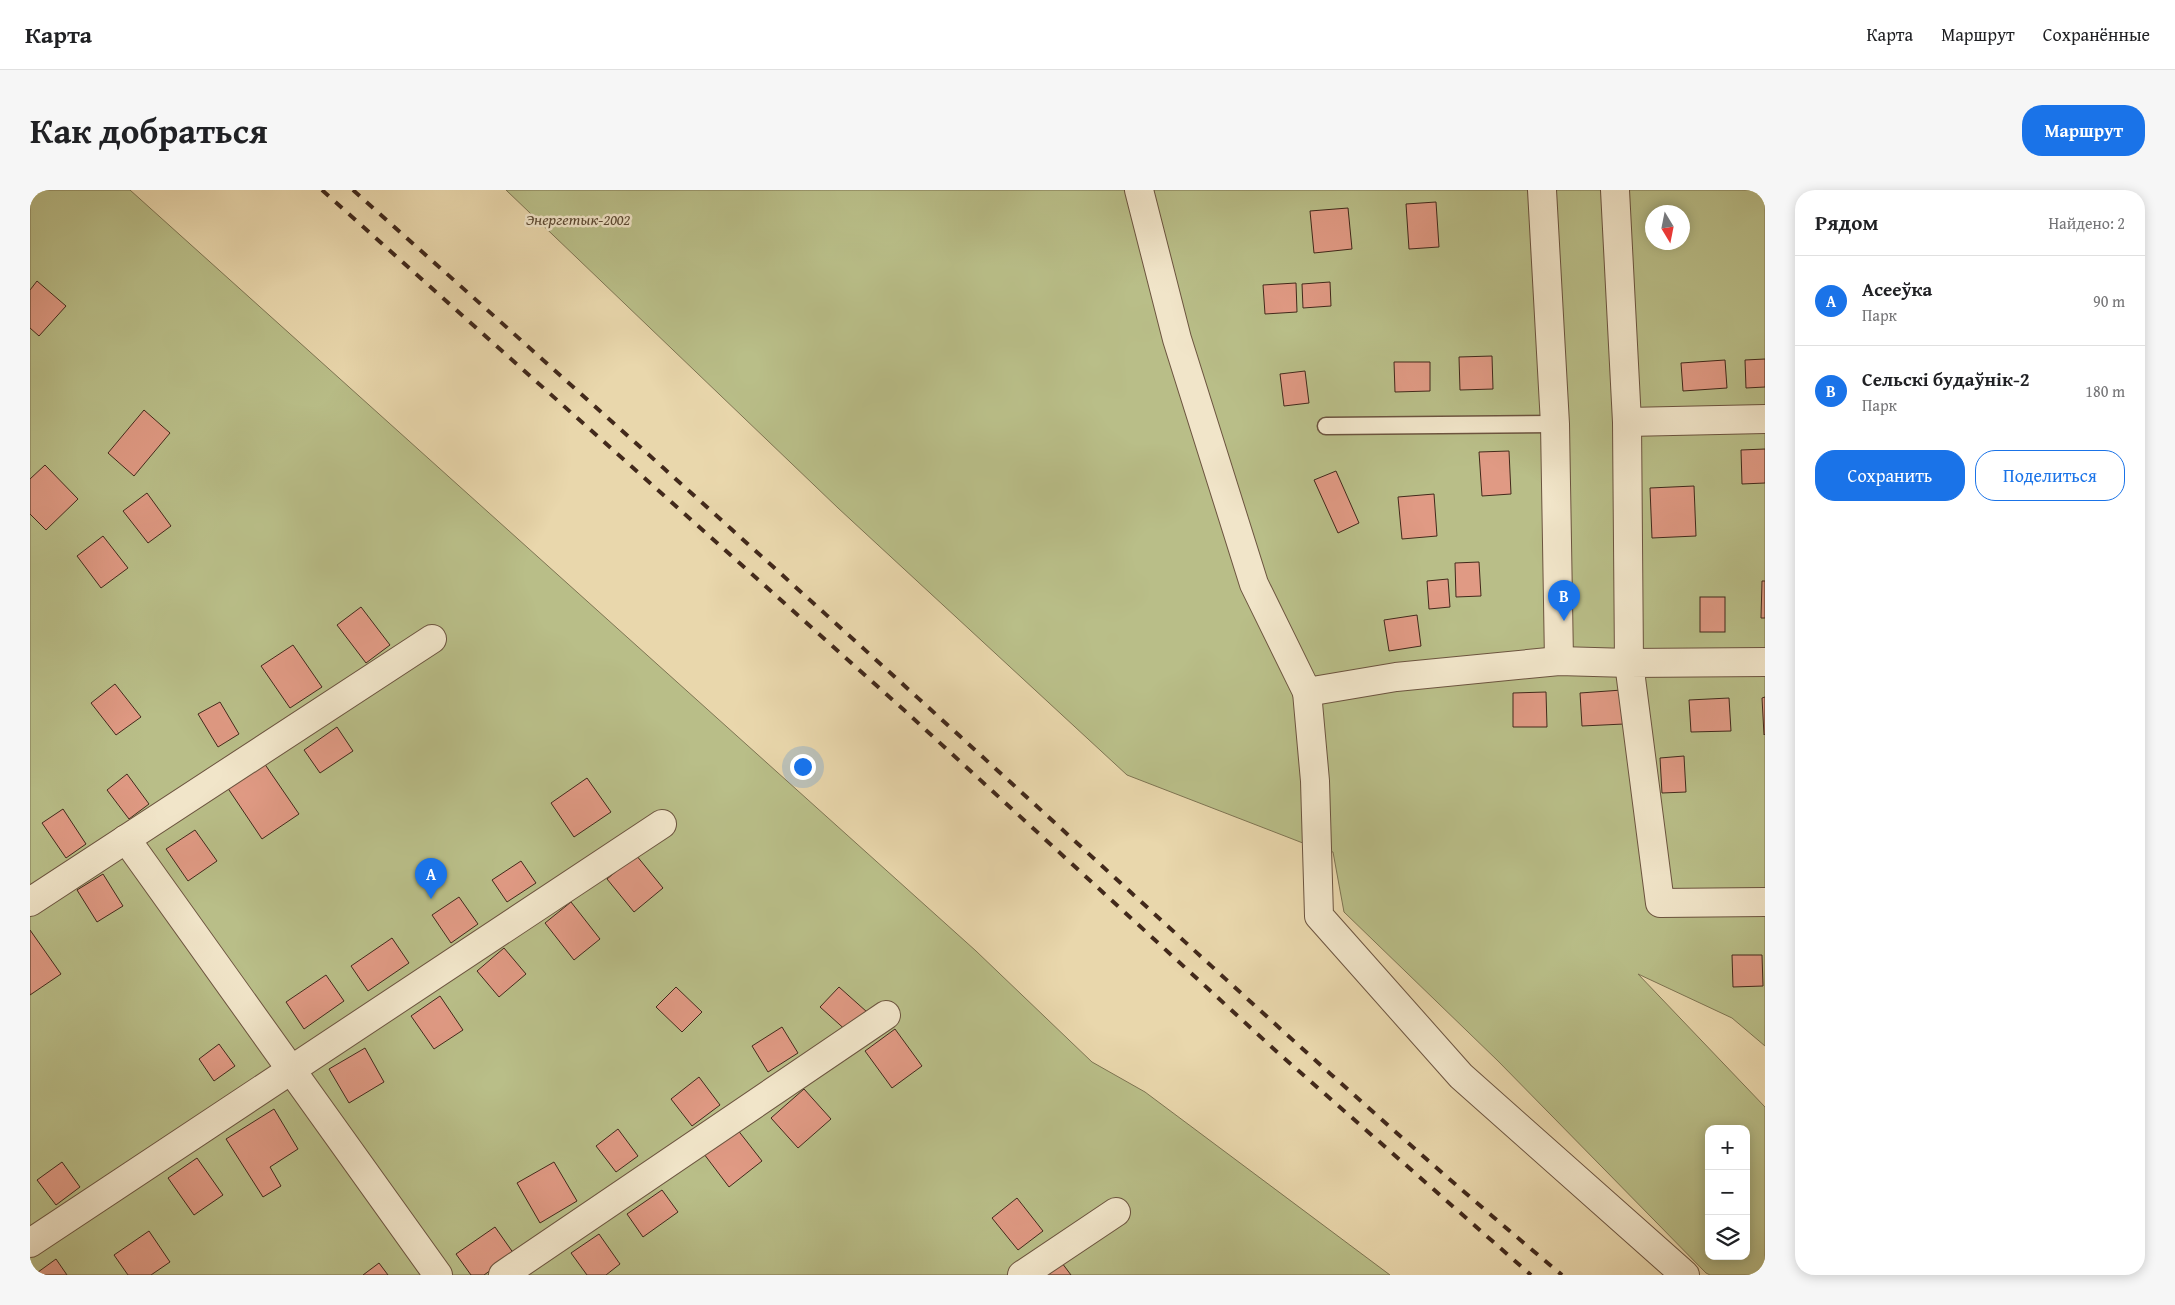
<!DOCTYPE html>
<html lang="ru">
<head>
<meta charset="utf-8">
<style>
  :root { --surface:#fff; --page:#f6f6f6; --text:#202124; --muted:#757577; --line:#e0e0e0; --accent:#1a73e8 }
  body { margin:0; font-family:"Gentium Book Plus",serif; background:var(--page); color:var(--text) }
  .controls { position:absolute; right:15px; bottom:15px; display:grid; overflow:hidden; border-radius:10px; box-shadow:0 2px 12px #0003 }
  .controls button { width:45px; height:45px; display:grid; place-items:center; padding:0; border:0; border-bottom:1px solid var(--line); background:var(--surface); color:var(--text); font:25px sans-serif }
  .compass { position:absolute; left:1615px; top:15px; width:45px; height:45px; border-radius:50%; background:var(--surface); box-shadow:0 2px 12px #0003; rotate:170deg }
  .you { position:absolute; left:772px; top:576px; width:18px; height:18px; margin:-12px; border:4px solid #fff; border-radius:50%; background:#1a73e8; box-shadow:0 0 0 8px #1a73e833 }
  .badge { display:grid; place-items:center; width:32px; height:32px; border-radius:50%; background:var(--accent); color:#fff; font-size:16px; font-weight:700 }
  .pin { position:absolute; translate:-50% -41px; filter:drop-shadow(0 1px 2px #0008) }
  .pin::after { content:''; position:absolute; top:26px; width:18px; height:15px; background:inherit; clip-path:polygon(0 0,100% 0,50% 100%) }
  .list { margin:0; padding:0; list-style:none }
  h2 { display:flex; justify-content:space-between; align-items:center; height:65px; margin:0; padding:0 20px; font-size:21px }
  h2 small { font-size:16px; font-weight:400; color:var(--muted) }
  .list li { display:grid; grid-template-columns:32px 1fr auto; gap:15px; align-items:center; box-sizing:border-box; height:90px; padding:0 20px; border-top:1px solid var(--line) }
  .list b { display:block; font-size:19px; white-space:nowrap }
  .list p { margin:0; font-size:16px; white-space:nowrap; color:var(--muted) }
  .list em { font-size:16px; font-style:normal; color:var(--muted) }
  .actions { display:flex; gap:10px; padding:15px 20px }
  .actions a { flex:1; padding:11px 0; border:1px solid var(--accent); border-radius:20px; text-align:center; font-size:18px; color:var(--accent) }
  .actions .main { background:var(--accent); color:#fff }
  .icon { flex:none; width:28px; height:28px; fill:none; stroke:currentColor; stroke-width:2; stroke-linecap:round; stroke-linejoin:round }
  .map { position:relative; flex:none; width:1735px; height:1085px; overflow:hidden; border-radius:20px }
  header { display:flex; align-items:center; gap:30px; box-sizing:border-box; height:70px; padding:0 25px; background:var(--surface); border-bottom:1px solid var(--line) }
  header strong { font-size:24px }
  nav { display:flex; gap:28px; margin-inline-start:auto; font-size:18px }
  .intro { display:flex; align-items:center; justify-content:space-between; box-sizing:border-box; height:120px; padding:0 30px }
  h1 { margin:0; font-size:35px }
  .button { padding:12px 22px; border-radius:20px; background:var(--accent); color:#fff; font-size:18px; font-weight:700 }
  main { display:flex; gap:30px; padding:0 30px }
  aside { flex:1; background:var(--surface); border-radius:20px; box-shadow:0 2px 12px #0003 }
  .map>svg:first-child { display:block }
</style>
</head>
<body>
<header>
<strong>Карта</strong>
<nav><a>Карта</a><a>Маршрут</a><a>Сохранённые</a></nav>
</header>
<div class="intro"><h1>Как добраться</h1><a class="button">Маршрут</a></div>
<main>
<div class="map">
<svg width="1735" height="1085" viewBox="0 0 1735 1085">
  <rect width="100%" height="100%" fill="#e9d7ac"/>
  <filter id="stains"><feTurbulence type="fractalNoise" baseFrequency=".004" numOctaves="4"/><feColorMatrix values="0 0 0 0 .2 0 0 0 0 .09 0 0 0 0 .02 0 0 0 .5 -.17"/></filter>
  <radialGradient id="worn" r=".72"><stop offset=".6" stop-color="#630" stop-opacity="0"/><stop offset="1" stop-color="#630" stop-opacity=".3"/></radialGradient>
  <g fill="#b9be88" stroke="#7e7452" fill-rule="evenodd">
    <path d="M0,0H100L946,761L1062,872L1115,902L1360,1085H0Z"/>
    <path d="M476,0H1735V856L1702,828L1608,784L1735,917V1085H1680L1676,1083L1468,871L1314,722L1303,662L1278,655L1097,585L808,318ZM1622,22H1652V52H1622ZM1679,939H1716V1066H1679Z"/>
  </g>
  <g fill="#e09a84" stroke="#42291b">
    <path d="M1406,12L1409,57L1379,59L1376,14Z"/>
    <path d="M1318,18L1322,59L1284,63L1280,21Z"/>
    <path d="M7,91L36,116L9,146L0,138V100Z"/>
    <path d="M1300,92L1301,116L1273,118L1272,94Z"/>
    <path d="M1266,93L1267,122L1235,124L1233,95Z"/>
    <path d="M1462,166L1463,199L1430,200L1429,167Z"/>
    <path d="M1735,169V197L1716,198L1715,170Z"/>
    <path d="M1695,170L1697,198L1653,201L1651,173Z"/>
    <path d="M1364,172H1400V201L1365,202Z"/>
    <path d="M1275,181L1279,213L1254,216L1250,184Z"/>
    <path d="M114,220L140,243L104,286L78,263Z"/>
    <path d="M1735,259V293L1712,294L1711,260Z"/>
    <path d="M1479,261L1481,304L1452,306L1449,262Z"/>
    <path d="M15,275L48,309L16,340L0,324V289Z"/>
    <path d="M1306,281L1329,333L1308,343L1284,290Z"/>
    <path d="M1664,296L1666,346L1622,348L1620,298Z"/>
    <path d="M117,303L141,336L118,353L93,321Z"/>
    <path d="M1404,304L1407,346L1372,349L1368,307Z"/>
    <path d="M73,346L98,378L71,398L47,366Z"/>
    <path d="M1449,372L1451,406L1426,407L1425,373Z"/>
    <path d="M1418,389L1420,417L1399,419L1397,391Z"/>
    <path d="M1732,391H1735V428H1731Z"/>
    <rect x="1670" y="407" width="25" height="35"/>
    <path d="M331,417L360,455L336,473L307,435Z"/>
    <path d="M1387,425L1391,456L1359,461L1354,430Z"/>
    <path d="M263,455L292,497L260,518L231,476Z"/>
    <path d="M85,494L111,527L86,545L61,513Z"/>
    <path d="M1592,500L1594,534L1552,536L1550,503Z"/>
    <path d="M1516,502L1517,537H1483V503Z"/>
    <path d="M1735,507V544L1734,545L1732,508Z"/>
    <path d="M1699,508L1701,541L1661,542L1659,510Z"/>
    <path d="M190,512L209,544L188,557L168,524Z"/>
    <path d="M307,537L323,561L290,583L274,560Z"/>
    <path d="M1654,566L1656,602L1632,603L1630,568Z"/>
    <path d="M234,573L269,624L232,649L197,597Z"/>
    <path d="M97,584L119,614L99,629L77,600Z"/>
    <path d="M557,588L581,622L544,647L521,613Z"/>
    <path d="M33,619L56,654L36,668L12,633Z"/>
    <path d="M165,640L187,671L158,691L136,659Z"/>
    <path d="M606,665L633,698L604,722L577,689Z"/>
    <path d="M491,671L506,693L477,712L462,690Z"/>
    <path d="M73,684L93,716L67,732L47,700Z"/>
    <path d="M429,707L448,734L421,753L402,725Z"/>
    <path d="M541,712L570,749L544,770L515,733Z"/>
    <path d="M0,740L31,784L0,805Z"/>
    <path d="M362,748L379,773L338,801L321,776Z"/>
    <path d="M474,758L496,784L469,807L447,781Z"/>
    <path d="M1702,765H1732L1733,796L1703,797Z"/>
    <path d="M296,785L314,811L274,839L256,812Z"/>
    <path d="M646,797L672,822L652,842L626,817Z"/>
    <path d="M809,797L837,822L819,843L790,817Z"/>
    <path d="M410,806L433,840L404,859L381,826Z"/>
    <path d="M752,837L768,863L738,882L722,856Z"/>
    <path d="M865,839L892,876L862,898L835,861Z"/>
    <path d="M189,854L205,876L184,891L169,869Z"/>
    <path d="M335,858L354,892L319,913L299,879Z"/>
    <path d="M669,887L690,915L662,936L641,909Z"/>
    <path d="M774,899L801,929L768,958L741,928Z"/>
    <path d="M244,919L268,959L240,977L251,996L233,1007L196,949Z"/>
    <path d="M588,939L608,966L586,982L566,956Z"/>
    <path d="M707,939L732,971L699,997L674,964Z"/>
    <path d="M167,968L193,1005L164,1025L138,988Z"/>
    <path d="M32,972L50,997L26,1015L7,990Z"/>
    <path d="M524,972L547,1011L510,1033L487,993Z"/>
    <path d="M632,1000L648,1022L613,1047L597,1024Z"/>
    <path d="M987,1008L1013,1041L988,1060L962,1028Z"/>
    <path d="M465,1037L484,1064L454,1085H441L426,1064Z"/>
    <path d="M119,1041L140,1072L121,1085H98L84,1065Z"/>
    <path d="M569,1044L590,1074L576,1085H557L541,1063Z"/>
    <path d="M26,1069L37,1085H4Z"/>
    <path d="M349,1073L358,1085H333Z"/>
    <path d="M1032,1073L1041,1085H1016Z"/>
  </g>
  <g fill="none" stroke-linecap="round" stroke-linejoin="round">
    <g stroke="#6c543f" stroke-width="19">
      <path id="service" d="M1296,236L1525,234"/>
    </g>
    <g stroke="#6c543f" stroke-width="30">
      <g id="minor">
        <path d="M1109,0L1147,149L1224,394L1277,502L1366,487L1529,471L1599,473L1597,232L1585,0"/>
        <path d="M1512,0L1525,234L1529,471"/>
        <path d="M1597,232L1735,229"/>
        <path d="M1735,472L1599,473L1630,713L1735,712"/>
        <path d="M1277,502L1285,591L1289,726L1431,886L1655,1085"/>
        <path d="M96,649L408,1085"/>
        <path d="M0,712L402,449"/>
        <path d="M0,1053L632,634"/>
        <path d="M473,1085L856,825"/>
        <path d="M992,1085L1086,1022"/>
      </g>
    </g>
    <use href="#service" stroke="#f1e5c9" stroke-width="16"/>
    <use href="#minor" stroke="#f1e5c9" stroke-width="28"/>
    <g stroke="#42291b" stroke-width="4" stroke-dasharray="9 9" stroke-linecap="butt">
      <path d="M292,0L874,520L1246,861L1501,1085"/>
      <path d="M323,0C546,199 769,399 990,601C1169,764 1346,930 1532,1085"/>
    </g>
  </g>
  <g text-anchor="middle" stroke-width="5" stroke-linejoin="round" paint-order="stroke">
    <g font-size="16" font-style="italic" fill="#5a4731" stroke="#f1e5c9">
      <text x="548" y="35">Энергетык-2002</text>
    </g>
  </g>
  <rect width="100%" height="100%" filter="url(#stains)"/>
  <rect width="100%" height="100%" fill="url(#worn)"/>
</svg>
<div class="controls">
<button>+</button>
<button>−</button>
<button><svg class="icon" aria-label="layers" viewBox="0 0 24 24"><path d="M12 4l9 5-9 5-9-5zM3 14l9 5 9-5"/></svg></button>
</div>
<svg class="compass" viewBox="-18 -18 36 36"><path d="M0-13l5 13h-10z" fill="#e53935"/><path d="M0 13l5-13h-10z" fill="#757577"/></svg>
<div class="you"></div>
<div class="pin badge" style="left:401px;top:709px">A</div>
<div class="pin badge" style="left:1534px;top:431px">B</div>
</div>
<aside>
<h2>Рядом<small>Найдено: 2</small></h2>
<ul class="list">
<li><span class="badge">A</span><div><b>Асееўка</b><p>Парк</p></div><em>90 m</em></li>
<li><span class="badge">B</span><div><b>Сельскі будаўнік-2</b><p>Парк</p></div><em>180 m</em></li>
</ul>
<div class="actions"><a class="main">Сохранить</a><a>Поделиться</a></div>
</aside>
</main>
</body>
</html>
